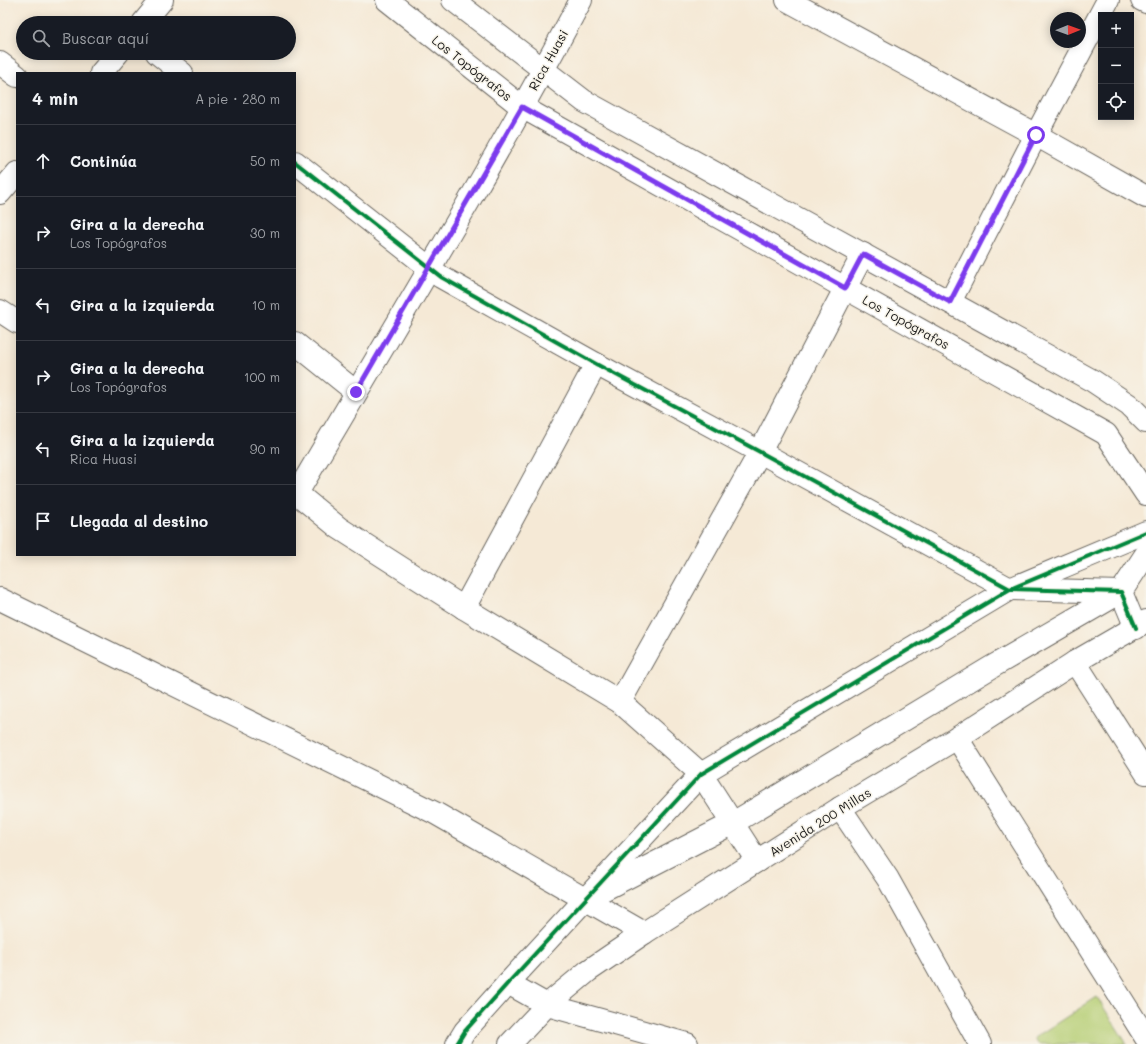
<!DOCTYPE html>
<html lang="es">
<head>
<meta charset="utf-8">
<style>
  :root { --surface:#171b24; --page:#20242c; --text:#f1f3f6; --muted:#9ea1a6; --line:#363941 }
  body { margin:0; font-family:Mali,sans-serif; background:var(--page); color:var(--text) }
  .controls { position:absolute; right:12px; top:12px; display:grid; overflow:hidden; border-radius:0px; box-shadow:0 2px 10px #0003 }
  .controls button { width:36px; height:36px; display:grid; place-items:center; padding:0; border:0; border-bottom:1px solid var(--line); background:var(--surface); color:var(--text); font:20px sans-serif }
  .compass { position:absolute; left:1050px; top:12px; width:36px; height:36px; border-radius:50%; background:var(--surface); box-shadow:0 2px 10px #0003; rotate:89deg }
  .stop { position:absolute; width:12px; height:12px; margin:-9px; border:3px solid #7c3aed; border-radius:50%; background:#fff }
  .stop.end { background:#7c3aed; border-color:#fff; box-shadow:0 1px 4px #0008 }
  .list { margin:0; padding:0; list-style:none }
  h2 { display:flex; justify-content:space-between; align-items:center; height:52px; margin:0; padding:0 16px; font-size:17px }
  h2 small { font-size:13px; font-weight:400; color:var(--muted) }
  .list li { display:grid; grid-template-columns:26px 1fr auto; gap:12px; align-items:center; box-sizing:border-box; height:72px; padding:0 16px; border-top:1px solid var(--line) }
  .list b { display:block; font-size:15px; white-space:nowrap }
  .list p { margin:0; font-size:13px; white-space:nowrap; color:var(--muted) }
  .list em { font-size:13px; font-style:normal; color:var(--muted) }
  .icon { flex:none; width:22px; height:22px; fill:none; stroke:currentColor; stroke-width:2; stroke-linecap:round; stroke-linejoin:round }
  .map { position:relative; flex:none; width:1146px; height:1044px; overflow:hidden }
  .search { position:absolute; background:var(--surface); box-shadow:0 2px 10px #0003; left:16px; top:16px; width:280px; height:44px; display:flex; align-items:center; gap:10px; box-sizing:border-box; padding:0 14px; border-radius:22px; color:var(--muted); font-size:15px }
  .panel { position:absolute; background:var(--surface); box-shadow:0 2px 10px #0003; left:16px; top:72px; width:280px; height:484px; border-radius:0px }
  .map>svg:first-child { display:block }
</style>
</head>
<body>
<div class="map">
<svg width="1146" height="1044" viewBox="0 0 1146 1044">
  <rect width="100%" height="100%" fill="#f7f3e8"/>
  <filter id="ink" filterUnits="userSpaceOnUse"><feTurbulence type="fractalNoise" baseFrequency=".025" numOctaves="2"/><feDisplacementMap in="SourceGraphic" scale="8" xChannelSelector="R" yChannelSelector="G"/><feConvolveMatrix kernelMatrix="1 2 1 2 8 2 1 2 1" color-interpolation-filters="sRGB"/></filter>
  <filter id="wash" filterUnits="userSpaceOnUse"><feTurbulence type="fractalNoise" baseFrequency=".012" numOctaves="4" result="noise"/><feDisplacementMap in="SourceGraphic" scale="16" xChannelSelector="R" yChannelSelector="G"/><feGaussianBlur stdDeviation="0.9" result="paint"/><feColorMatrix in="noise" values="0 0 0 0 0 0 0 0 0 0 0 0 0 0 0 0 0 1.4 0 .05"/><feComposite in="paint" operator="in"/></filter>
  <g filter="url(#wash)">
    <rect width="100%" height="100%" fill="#f5e9d6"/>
    <path fill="#b5ce73" stroke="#687548" d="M1097,997L1127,1044H1038L1034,1038Z"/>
  </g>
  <g filter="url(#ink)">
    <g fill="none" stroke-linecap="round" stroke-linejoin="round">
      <g stroke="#68645d" stroke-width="24">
        <g id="minor">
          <path d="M787,0L1036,135L1146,197"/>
          <path d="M1142,0L1146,2"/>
          <path d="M143,23L162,0"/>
          <path d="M157,53L182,73"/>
          <path d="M0,63L17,76"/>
          <path d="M101,73L118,53"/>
          <path d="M295,162L441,277L596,364L760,452L1010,589L1121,592L1136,628"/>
          <path d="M0,193L17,173"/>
          <path d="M950,302L1036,135L1108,0"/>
          <path d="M0,311L17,322"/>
          <path d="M295,343L356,392"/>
          <path d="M295,492L339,528L464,608L620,702L701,774L757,861"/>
          <path d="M297,493C393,330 492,167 581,0"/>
          <path d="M0,599L435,813L644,933"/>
          <path d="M464,608L596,364"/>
          <path d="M1075,662L1146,773"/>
          <path d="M620,702L760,452L863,254"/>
          <path d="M957,738L1146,1038"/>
          <path d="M840,808L888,879L980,1044"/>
          <path d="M599,892L733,823L990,668L1121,592L1146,554"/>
          <path d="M508,983L547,1005L687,1044"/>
          <path d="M457,1044L465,1031L508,983L701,774L1010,589L1146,532"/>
        </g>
      </g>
      <g stroke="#68645d" stroke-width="24">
        <g id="major">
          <path d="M387,0L522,107L1106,434L1146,494"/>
          <path d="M453,0L584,101L1093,381L1129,405L1146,422"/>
          <path d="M510,1044L547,1005L588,971L644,933L840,808L957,738L1075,662L1146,621"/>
        </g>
      </g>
      <use href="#minor" stroke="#fff" stroke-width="22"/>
      <use href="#major" stroke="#fff" stroke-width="22"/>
      <g stroke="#f7f3e8" stroke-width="6">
        <g id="cycleway">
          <path d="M295,162L441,277L596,364L760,452L1010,589L1121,592L1136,628"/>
          <path d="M457,1044L465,1031L508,983L701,774L1010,589L1146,532"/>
        </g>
      </g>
      <use href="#cycleway" stroke="#00873e" stroke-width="4"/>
    </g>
  </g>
  <g fill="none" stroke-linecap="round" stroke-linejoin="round" filter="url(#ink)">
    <path stroke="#7c3aed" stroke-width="5" d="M356,392L522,107L845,288L863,254L950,302L1036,135"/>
  </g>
  <g text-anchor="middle" stroke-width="3" stroke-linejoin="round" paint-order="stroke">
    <g font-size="13" fill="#1c1c1c" stroke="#f7f3e8">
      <text transform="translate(548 60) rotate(-61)" y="5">Rica Huasi</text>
      <text transform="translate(472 68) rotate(38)" y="5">Los Topógrafos</text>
      <text transform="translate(906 322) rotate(29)" y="5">Los Topógrafos</text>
      <text transform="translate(820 822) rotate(-32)" y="5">Avenida 200 Millas</text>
    </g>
  </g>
</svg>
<div class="controls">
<button>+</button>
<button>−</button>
<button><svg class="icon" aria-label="locate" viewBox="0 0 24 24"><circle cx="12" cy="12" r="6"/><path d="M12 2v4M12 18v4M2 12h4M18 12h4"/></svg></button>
</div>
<svg class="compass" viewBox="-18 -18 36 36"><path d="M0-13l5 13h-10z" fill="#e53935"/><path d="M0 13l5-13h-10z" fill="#9ea1a6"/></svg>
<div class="stop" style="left:1036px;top:135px"></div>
<div class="stop end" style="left:356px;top:392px"></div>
<div class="search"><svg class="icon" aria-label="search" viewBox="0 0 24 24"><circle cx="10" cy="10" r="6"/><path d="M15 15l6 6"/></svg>Buscar aquí</div>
<section class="panel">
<h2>4 min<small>A pie · 280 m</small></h2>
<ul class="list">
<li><svg class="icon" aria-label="ahead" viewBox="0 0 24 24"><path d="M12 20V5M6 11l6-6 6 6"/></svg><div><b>Continúa</b></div><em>50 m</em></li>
<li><svg class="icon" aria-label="right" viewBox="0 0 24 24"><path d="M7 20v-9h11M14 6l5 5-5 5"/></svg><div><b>Gira a la derecha</b><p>Los Topógrafos</p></div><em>30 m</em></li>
<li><svg class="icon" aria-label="left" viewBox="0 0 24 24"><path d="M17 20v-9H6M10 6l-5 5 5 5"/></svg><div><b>Gira a la izquierda</b></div><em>10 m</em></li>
<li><svg class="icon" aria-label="right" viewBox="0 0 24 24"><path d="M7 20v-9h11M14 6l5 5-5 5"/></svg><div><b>Gira a la derecha</b><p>Los Topógrafos</p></div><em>100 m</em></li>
<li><svg class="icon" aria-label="left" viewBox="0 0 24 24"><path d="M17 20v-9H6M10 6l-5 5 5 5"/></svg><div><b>Gira a la izquierda</b><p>Rica Huasi</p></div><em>90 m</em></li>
<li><svg class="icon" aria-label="arrive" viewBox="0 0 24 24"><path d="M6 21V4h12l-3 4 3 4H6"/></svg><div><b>Llegada al destino</b></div></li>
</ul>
</section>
</div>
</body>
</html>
